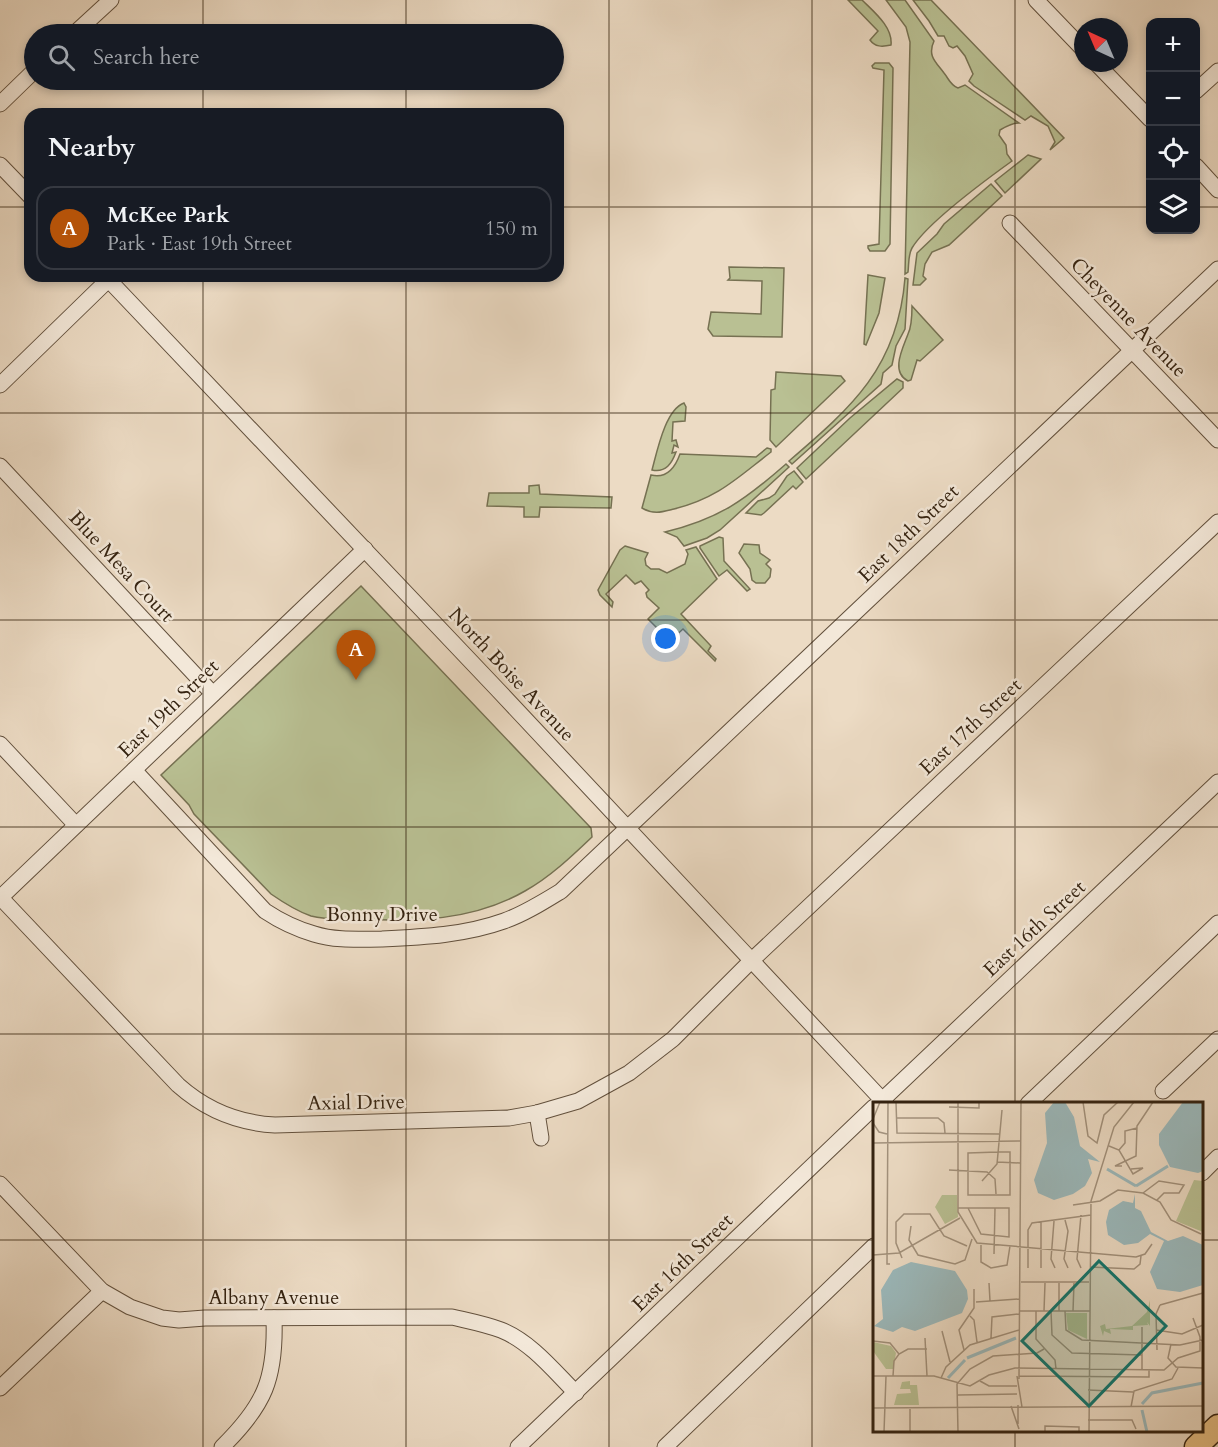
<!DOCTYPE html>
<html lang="en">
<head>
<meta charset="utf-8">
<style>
  :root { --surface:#171b24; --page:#20242c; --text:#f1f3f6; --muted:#9ea1a6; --line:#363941; --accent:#b45309 }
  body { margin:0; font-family:Cardo,serif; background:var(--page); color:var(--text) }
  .controls { position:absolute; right:18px; top:18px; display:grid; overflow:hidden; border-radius:12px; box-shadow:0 3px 9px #0003 }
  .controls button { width:54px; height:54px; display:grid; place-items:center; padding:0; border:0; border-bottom:2px solid var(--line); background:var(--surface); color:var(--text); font:30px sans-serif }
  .compass { position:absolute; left:1074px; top:18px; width:54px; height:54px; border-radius:50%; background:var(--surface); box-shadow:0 3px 9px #0003; rotate:316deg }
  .you { position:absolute; left:666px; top:639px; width:21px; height:21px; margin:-15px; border:4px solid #fff; border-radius:50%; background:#1a73e8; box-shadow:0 0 0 9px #1a73e833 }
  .badge { display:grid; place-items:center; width:39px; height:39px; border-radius:50%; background:var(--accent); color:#fff; font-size:20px; font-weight:700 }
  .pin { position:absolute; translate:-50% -50px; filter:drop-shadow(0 2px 3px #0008) }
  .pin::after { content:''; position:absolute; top:32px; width:21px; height:18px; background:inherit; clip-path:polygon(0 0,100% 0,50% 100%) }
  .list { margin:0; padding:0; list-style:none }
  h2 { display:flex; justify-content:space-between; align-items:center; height:78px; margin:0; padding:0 24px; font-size:26px }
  h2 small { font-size:20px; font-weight:400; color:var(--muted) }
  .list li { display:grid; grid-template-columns:39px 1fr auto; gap:18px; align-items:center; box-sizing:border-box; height:84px; margin:0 12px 12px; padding:0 12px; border:2px solid var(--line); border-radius:18px }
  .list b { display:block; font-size:22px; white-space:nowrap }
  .list p { margin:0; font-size:20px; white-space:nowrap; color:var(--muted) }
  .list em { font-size:20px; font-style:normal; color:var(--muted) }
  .icon { flex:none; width:33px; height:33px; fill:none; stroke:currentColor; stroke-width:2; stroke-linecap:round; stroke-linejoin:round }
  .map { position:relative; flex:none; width:1218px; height:1447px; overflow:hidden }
  .search { position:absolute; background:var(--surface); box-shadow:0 3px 9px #0003; left:24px; top:24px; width:540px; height:66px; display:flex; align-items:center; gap:15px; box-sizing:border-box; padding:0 21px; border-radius:33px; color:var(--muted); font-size:22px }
  .panel { position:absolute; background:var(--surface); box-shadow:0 3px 9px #0003; left:24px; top:108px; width:540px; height:174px; border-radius:18px }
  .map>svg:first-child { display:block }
</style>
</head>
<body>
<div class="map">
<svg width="1218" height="1447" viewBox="0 0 1218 1447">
  <rect width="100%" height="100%" fill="#ecdbc4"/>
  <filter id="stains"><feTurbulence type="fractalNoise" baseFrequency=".00333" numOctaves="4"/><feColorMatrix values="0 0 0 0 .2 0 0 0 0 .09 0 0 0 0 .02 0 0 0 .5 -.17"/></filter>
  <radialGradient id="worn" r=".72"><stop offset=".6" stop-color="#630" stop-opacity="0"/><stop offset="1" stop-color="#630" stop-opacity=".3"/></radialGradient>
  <g fill="#b9c093" stroke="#767152" stroke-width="1.5">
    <path d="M848,0H862C874,12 893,27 891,45C882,47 875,47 870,40L878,31Z"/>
    <path d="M886,0H905L934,41C927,56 936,62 944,73C949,79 950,85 958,88L965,85L1019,123C1013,123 1005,127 1000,130L999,135L1006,145L1007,154L1012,161C987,179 927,223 912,248C908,255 909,264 908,272L905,274L910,42L906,27Z"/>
    <path d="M913,0H931L1064,138L1050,150L1055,142L1048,126L1031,116L1025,120L974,86L969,81L973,74L965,56L957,46L953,48L949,46L944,36H938L929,21Z"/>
    <path d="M875,63H889L893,68L890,244L885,251H870L868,248V246L879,244L884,70L873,68L872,66Z"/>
    <path d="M1028,155L1041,159L1005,193L995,181Z"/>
    <path d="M991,184L1002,196L949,245L932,252L925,264L923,276L926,279L920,285H913L917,253L937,234L944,224Z"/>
    <path d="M729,267L784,268L782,337L713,336L708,329L711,312L761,314L762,281L728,280L730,278Z"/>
    <path d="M868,275L885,278L879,313L866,345L864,344Z"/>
    <path d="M905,278L908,279L905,329L896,346L892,365L883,373L881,384L792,464L789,461C852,407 898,367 905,278Z"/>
    <path d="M912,306L943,340L920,361L917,360L911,380L908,381C890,372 903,348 908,334C912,326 912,315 912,306Z"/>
    <path d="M776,372L841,376L845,381L776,447L770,440L771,390L775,389Z"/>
    <path d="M897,379L903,382V388L806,479L797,468L850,418Z"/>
    <path d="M684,403L686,407L685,421L673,422L672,441L676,440L678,447L674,445L672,453L676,452C672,463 666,473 652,470C657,452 665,410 684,403Z"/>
    <path d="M767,448L771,449V452C737,478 718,498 674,509C662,512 654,515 642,508L651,475C667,479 675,468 680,454L756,457Z"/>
    <path d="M786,464L789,467L720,530L707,538L684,546L677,537L665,532C719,519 745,500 786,464Z"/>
    <path d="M794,471L803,482L796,489L793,486L764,513L761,515L746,513L758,501L769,498L775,494L787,476Z"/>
    <path d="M539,485L540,494L612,497L611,508L540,507L539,517H524V507L487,506L489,493H529V486Z"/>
    <path d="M719,537L723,538L724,561L750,589L747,591L727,570L719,576L700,548V546Z"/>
    <path d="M744,544L759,545L760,553L770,560L766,564L771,569L770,577L765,583H756L752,580L750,569L739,553Z"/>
    <path d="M625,546L648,553L645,559L646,565L651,569H659L667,573L685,564L688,554L686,550L696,547L717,579L681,614L711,646L708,651L716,659L715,661L683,629L670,641L648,619L659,608L647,597L646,593L649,590L641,581L635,584L626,575L606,594L613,602L612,607L600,595L598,590L620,550Z"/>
    <path d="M361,586L591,828L592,837C571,857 550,877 525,891C473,921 415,922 356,919C342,919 325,920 311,916C296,911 284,903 271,894L194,814L189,805L161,775Z"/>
  </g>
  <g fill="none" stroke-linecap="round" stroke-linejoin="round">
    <g stroke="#62503d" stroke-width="17">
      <g id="minor">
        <path d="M1036,0L1083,49"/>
        <path d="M74,34L111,0"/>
        <path d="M1096,63L1150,119"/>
        <path d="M1196,91L1218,71"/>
        <path d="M0,104L34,71"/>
        <path d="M0,165L30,196"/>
        <path d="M1196,166L1218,190"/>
        <path d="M1010,223L1218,440"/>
        <path d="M105,276L498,690L886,1104"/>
        <path d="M0,385L108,280"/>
        <path d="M0,466L213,694"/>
        <path d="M0,744L76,825"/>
        <path d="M134,770L265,911C280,921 297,929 314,934C336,941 360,939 382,939C424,937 465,935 504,921C524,914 543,902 561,891L1218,269"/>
        <path d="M0,897L178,1085C206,1110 237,1123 275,1125L509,1118L537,1113L578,1101L629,1073L673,1039L751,961L1218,522"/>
        <path d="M0,898L365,549"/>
        <path d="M1163,1091L1218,1039"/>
        <path d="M878,1104L1218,782"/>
        <path d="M1028,1104L1218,923"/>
        <path d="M537,1113L541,1138"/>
        <path d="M1202,1173L1218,1157"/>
        <path d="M0,1184L102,1291L130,1307L162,1318L179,1320L205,1318L452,1317C469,1321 485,1324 501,1330C531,1342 554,1371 576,1393"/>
        <path d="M0,1388L102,1291"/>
        <path d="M222,1447C265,1405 276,1378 274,1318"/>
        <path d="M518,1447L874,1107"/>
        <path d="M665,1447L874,1246"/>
      </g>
    </g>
    <g stroke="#342210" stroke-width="25">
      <path id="highway" d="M1196,1447L1218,1426"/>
    </g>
    <use href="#minor" stroke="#f3e8d9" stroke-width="15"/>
    <use href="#highway" stroke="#e6be82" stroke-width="22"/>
  </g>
  <path fill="none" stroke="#342210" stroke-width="1.5" stroke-opacity="0.55" d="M203,0V34M406,0V34M609,0V1447M812,0V1447M1015,0V1104M203,80V114M406,80V114M0,207H30M558,207H1150M1196,207H1218M203,276V1447M406,276V1447M0,413H1218M0,620H1218M0,827H1218M0,1034H1218M0,1240H874M1202,1240H1218M1015,1430V1447"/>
  <g text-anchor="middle" stroke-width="5" stroke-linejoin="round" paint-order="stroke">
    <g font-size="20" fill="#342210" stroke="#f3e8d9">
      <text transform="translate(1129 317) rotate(46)" y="7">Cheyenne Avenue</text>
      <text transform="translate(908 533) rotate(-44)" y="7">East 18th Street</text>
      <text transform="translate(122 566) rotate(47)" y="7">Blue Mesa Court</text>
      <text transform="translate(512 674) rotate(47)" y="7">North Boise Avenue</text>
      <text transform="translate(168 708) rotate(-44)" y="7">East 19th Street</text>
      <text transform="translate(970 726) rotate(-43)" y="7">East 17th Street</text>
      <text x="382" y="921">Bonny Drive</text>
      <text transform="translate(1034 928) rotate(-43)" y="7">East 16th Street</text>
      <text transform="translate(356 1102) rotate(-1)" y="7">Axial Drive</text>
      <text transform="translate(682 1262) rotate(-44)" y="7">East 16th Street</text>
      <text x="274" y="1304">Albany Avenue</text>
    </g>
  </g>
  <g transform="translate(873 1102)">
    <rect width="330" height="330" fill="#ecdbc4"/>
    <path d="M321,78L330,79V130L303,119ZM69,93H84L85,115L72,122L62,105ZM277,198V224L274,220L275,223L260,224V228L237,227L238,232L231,229L230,234L227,224L232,222L233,227L259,224L274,210ZM193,211H214V237L195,228ZM0,240L18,244L23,251L20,267H13L0,249ZM37,279V283H44L46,303H21L24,292L38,291L37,287H27L29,280Z" fill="#b9c093"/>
    <path d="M181,0H192L201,15L207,44L227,60L215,57L219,71L212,84L200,92L181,98L165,91L161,78L174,41L172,11ZM310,0H330V69L325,71L297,65L286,43V32ZM262,92V106L268,109L278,130L295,139L310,134L330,143V183L307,190L284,187L277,170L291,139L277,132L265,141L251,143L235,133L233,120L236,108L250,99L260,101ZM38,160L82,169L94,188L95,197L89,211L42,229L29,225L20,230L1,224L10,217L8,188L20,168Z" fill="#9bb9bc"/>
    <path fill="none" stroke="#9bb9bc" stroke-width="3" d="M234,67L263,84M263,84L295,64M94,256L143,236M75,276L92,258M269,302L279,291L330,281M269,308L274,330"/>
    <path fill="none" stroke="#a2917c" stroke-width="1.5" d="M15,0L14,162H17M23,0L24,31L126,32M85,0V110L104,141L263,155L272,152L279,142M210,0L215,34L224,41L231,13L245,0M76,5L106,6V0M23,16H65L71,21L72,31M0,17L7,0M0,21L6,30L14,32M0,41L147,39M236,44L246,48L260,72L270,66L258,67M246,48L252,41V29L264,26M125,50H137V93H95V51ZM124,60L147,61M249,64H242L263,54L264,24L280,0M76,68L114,70L122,77L123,92M109,79L124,62L129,8M270,91L286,79L311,83L306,91H291L284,98M200,103L227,99L245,88L270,91L287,100L298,118L328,132M85,106H136V135L108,132L95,106M192,118L195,129L191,157L195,166M181,119L178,157L182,166M168,120V166M38,124L36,138L45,153L82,162L92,158L99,137M108,143V160L118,166L134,163L137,144M121,152L122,106M0,153L26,151L87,116M29,156L23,141V120L31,112H57L71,134L94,144M217,165L261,167L267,162L268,154M155,166V128L159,121L218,113M208,166L204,157L208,113M148,180H216M116,181L117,199M103,200L146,197M287,203L330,191M146,209H217M163,209V237L182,258L183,267M171,209L172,181M178,209L179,233L199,251L269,253M186,209V181M192,209L193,228L209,238L307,243L330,238M200,209L201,181M97,214L101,218L104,240M283,228L309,232L330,223M69,229L77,260M52,236L54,274M118,236L119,215L146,212M0,239L17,241L26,252M298,242L295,256L303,265L330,266M91,248L86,228L101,206V187M284,248L283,212L287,203M269,268V225M0,274H61L97,284L116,273L142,266L291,268L305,256L327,249V235L320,216M20,274L21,259L26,252L35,247H54M144,274L149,305M146,274L276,275V268M68,276L73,265L97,243L146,228M146,277L148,0M107,279L116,284H144M215,288L260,290M85,293L144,292M145,303V322M138,304L146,327M258,305L261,289L299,277L305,266M0,306L330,304M215,318H259L263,327M11,330L13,274M37,330V307M85,330L84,282L97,267L120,254L164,251L171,247M172,330V324L206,325V330M216,330L218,99L241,25L261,0"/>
    <path fill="#0f766e" fill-opacity="0.15" stroke="#0f766e" stroke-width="3" d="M226,159L293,224L216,304L149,239Z"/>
    <rect width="330" height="330" fill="none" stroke="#342210" stroke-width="3"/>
  </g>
  <rect width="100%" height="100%" filter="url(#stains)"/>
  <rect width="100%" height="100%" fill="url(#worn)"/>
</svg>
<div class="controls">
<button>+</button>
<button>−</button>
<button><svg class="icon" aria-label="locate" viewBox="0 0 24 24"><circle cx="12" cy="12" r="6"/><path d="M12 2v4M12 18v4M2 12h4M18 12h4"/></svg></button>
<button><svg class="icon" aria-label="layers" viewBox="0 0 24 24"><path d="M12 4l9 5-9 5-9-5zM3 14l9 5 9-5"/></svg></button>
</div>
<svg class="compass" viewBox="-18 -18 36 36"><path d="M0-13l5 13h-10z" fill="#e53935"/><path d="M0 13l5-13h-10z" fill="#9ea1a6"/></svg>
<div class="you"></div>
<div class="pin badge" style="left:356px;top:680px">A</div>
<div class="search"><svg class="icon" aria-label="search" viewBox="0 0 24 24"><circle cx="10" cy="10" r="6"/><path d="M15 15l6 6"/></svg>Search here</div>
<section class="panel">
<h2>Nearby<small></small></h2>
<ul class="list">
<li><span class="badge">A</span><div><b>McKee Park</b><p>Park · East 19th Street</p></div><em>150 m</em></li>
</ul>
</section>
</div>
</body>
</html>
